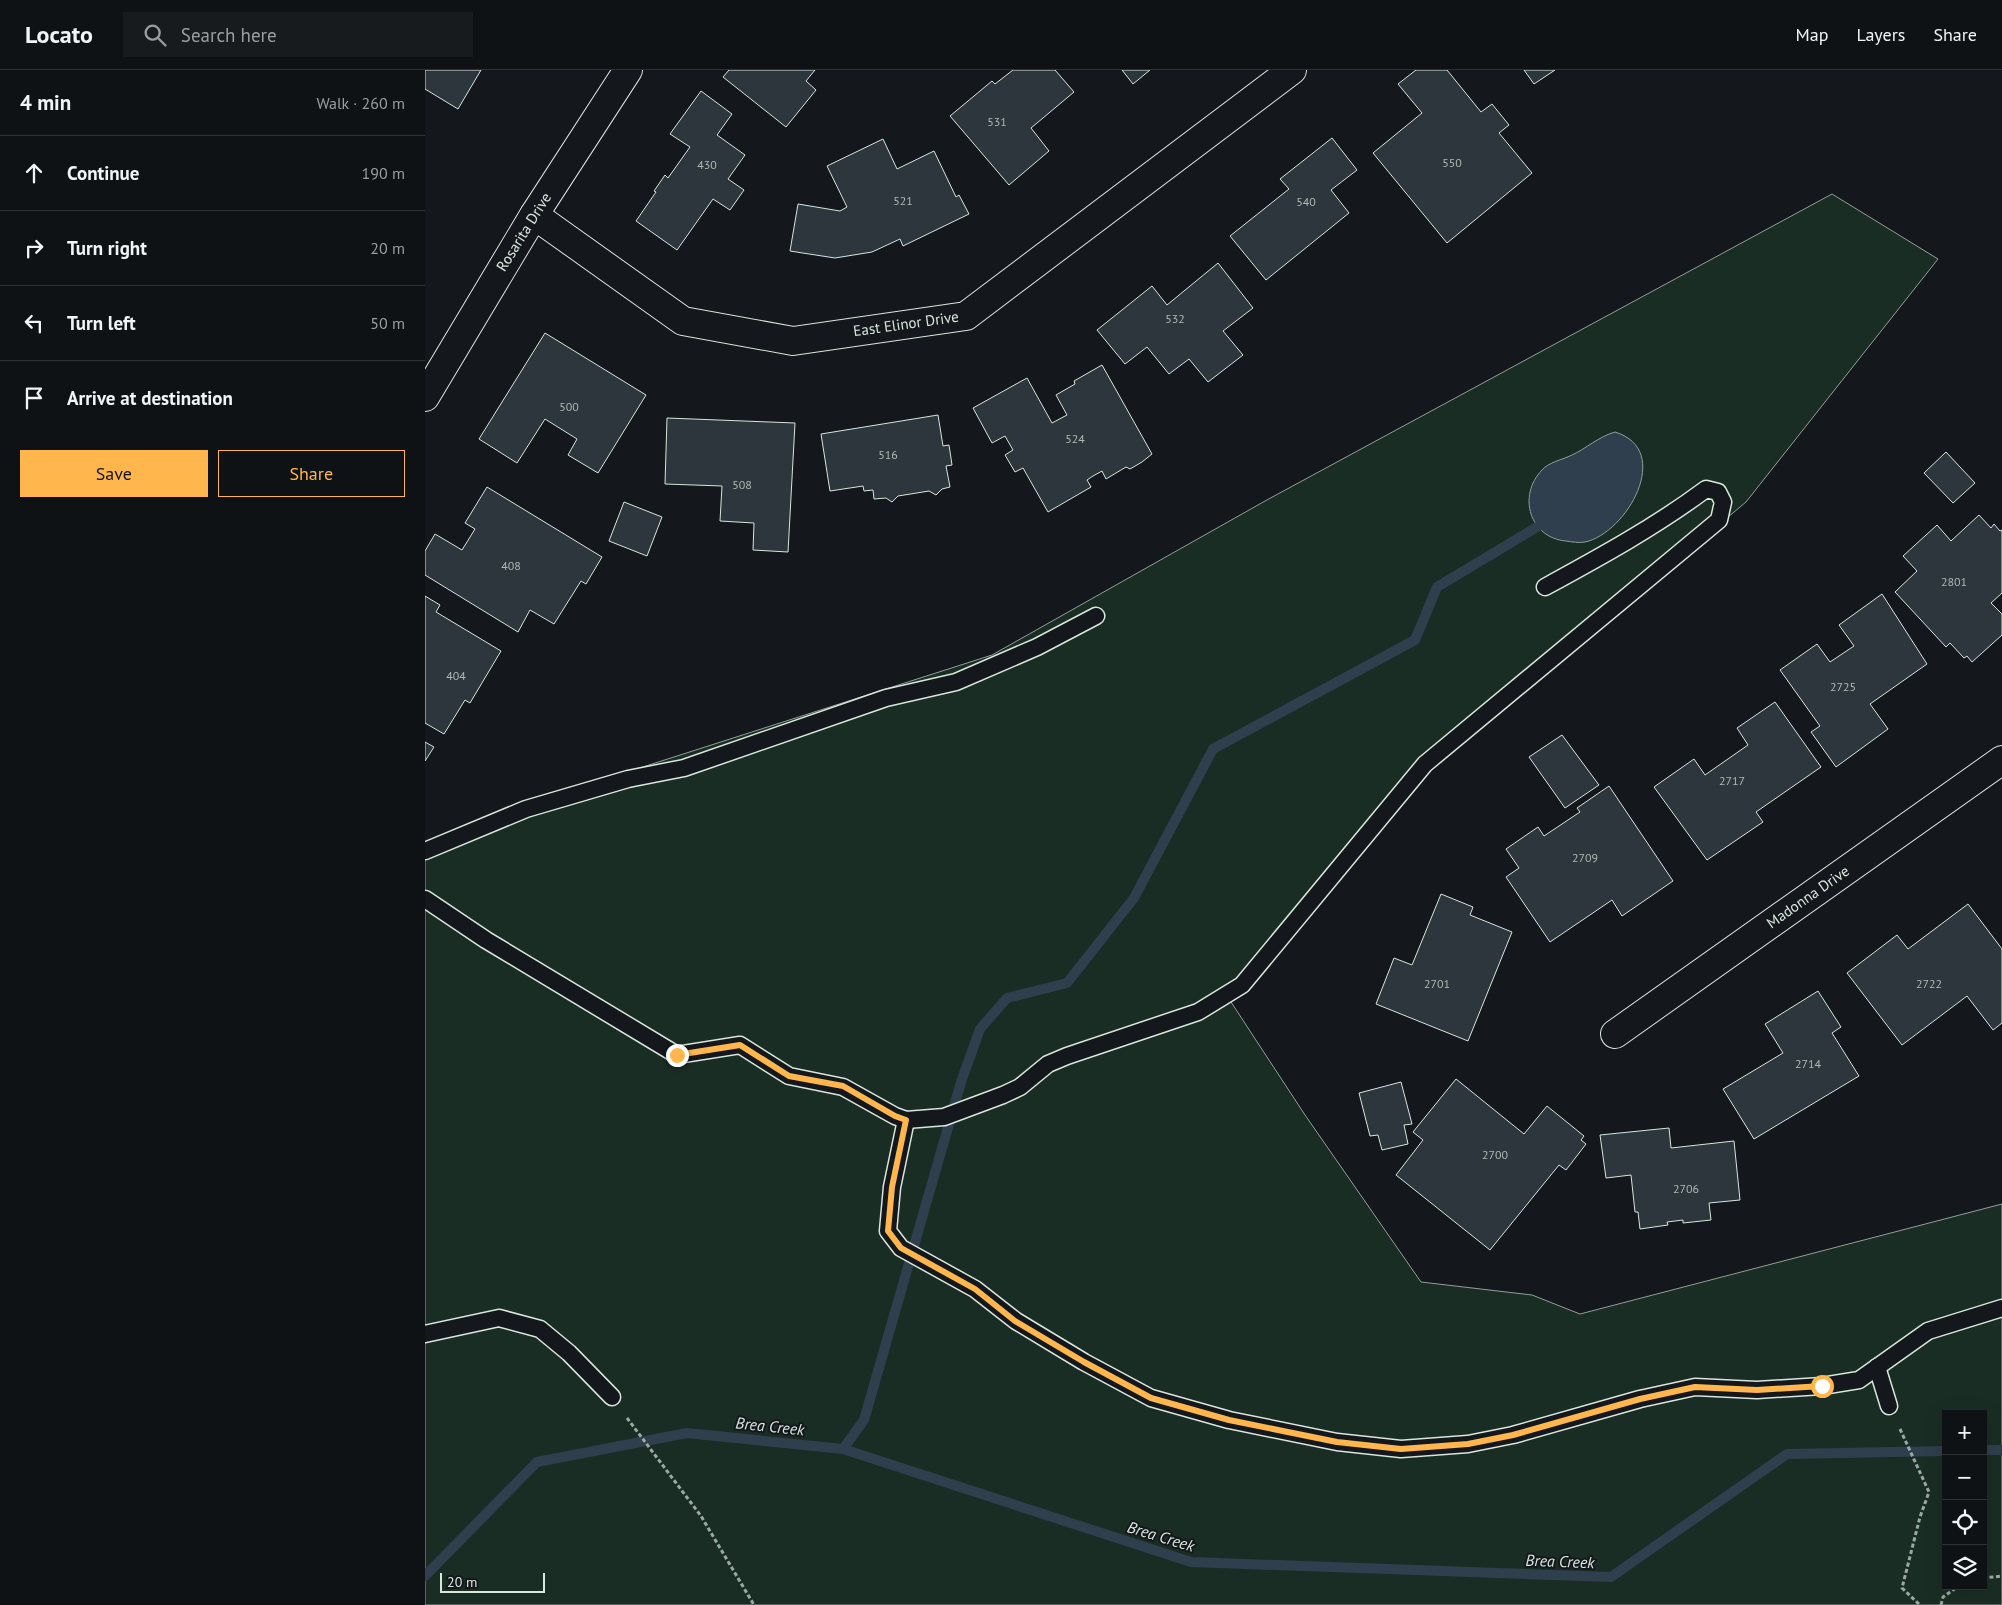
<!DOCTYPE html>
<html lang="en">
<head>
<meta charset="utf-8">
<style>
  :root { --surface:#0f1215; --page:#181b1e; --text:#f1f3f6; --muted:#9b9ea0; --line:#2f3234; --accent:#ffb74d }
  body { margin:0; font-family:"PT Sans",sans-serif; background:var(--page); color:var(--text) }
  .controls { position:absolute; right:15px; bottom:15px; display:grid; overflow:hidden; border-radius:0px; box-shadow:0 5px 20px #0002 }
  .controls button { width:45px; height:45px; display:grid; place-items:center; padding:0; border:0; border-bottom:1px solid var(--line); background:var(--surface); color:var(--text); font:25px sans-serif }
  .scale { position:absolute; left:15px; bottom:12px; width:105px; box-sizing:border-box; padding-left:5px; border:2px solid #d8e6dc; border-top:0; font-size:14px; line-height:18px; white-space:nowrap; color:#d8e6dc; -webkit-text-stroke:4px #14181c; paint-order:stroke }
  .stop { position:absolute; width:15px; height:15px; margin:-11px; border:4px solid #ffb74d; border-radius:50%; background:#fff }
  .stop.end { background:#ffb74d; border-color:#fff; box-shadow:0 1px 5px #0008 }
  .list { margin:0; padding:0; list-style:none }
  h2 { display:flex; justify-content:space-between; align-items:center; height:65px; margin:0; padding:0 20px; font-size:21px }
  h2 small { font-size:16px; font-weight:400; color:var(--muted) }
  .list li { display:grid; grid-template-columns:32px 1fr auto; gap:15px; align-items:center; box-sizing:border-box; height:75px; padding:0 20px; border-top:1px solid var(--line) }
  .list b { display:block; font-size:19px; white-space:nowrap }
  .list em { font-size:16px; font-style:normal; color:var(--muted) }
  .actions { display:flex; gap:10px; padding:15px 20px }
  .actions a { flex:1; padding:11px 0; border:1px solid var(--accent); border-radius:0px; text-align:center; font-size:18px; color:var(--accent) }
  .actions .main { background:var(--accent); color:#111 }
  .icon { flex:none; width:28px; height:28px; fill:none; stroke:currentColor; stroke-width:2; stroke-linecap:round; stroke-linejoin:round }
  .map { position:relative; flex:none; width:1577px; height:1535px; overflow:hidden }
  header { display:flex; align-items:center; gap:30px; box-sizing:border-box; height:70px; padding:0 25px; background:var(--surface); border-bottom:1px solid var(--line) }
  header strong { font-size:24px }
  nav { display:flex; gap:28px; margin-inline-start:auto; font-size:18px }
  .search { width:350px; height:45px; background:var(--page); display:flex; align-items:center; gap:12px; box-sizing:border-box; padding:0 18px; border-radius:0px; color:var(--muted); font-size:19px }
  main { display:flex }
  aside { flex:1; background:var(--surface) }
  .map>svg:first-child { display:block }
</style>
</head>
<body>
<header>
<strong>Locato</strong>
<div class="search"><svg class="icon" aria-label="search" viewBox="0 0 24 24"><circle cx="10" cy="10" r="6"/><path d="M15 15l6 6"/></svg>Search here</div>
<nav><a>Map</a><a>Layers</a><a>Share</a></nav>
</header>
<main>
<aside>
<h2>4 min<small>Walk · 260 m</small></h2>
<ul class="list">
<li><svg class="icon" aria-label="ahead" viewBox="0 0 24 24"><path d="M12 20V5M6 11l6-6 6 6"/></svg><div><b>Continue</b></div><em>190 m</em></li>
<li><svg class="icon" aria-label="right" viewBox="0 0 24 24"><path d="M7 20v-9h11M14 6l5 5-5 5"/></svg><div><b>Turn right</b></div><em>20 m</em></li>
<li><svg class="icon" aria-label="left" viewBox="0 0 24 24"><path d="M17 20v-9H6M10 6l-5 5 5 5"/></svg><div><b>Turn left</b></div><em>50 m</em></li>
<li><svg class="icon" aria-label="arrive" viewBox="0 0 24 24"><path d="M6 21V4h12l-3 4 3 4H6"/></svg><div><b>Arrive at destination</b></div></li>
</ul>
<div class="actions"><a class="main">Save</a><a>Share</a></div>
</aside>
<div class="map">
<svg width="1577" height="1535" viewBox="0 0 1577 1535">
  <rect width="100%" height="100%" fill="#14181c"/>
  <path fill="#1a2d24" stroke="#939e99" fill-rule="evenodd" d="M1407,124L1513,189L1321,432L1002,699L891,837L806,932L880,1045L996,1212L1107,1225L1155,1244L1577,1134V1535H0V772L93,737L567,585L840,431ZM1521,1344H1558V1516H1521Z"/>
  <path fill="#2f3f4d" stroke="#939e99" d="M1190,362C1249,380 1202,463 1160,472C1154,473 1147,472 1141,471C1105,468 1092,426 1117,400C1124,392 1137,390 1147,385C1162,378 1173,367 1190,362Z"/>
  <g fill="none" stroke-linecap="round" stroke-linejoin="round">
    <g stroke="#2f3f4d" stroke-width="10">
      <path d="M418,1379L439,1350L536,1012L555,959L582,928L642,913L709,828L788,679L990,570L1012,517L1112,457"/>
      <path d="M1558,1380H1577"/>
      <path d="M0,1506L112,1392L262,1363L418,1379L766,1492L1186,1507L1362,1384L1521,1381"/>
    </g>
  </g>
  <g fill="#2c363c" stroke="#d8e6dc">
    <path d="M0,0H56L33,39L0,19Z"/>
    <path d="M304,0H390L381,11L391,20L361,57L298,7Z"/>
    <path d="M588,0H630L649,22L606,58L624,81L584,115L525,46L567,11L570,14Z"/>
    <path d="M697,0H725L708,14Z"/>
    <path d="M991,0H1022L1056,42L1067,34L1084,55L1074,63L1107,103L1022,173L948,83L997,43L973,14Z"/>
    <path d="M1099,0H1130L1109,14Z"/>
    <path d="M276,21L307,44L292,65L320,85L303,109L319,120L305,140L288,129L252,180L211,151L231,122L229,121L240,105L243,108L265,77L245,64Z"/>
    <path d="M907,68L932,100L906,120L924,143L841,210L805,166L864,119L855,109Z"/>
    <path d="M458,69L472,99L509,81L531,127L534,125L544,144L478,176L475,169L447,182L410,188L365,181L373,134L415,141L422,137L402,96Z"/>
    <path d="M793,193L828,238L798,261L818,285L783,312L764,289L744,304L722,277L700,294L672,260L727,216L742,235Z"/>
    <path d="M120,263L221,325L173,403L143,385L152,369L120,349L92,393L54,369Z"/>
    <path d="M677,295L727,384L717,392L705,399L701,397L681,409L677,401L668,406L662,410L666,417L623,442L598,398L590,402L580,385L588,380L580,366L567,373L548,338L602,308L627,353L642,345L631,325L650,314L649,311Z"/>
    <path d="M513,345L518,376L524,375L527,395L521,396L525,417L517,419L511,425L504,421L473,426L467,432L461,428L449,429L448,420L439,421L438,416L405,421L396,364Z"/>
    <path d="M242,348L370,353L363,482L328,480L329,453L295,451L297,416L240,414Z"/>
    <path d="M1521,382L1550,413L1528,433L1499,403Z"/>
    <path d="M62,417L177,487L161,514L156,511L129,554L105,540L93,562L0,505V481L10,464L37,480L50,459L40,453Z"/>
    <path d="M199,432L237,447L222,486L184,471Z"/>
    <path d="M1554,445L1566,458L1569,454L1575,461L1577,460V523L1566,533L1577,544V565L1547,592L1542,586L1539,588L1525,573L1521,577L1470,522L1492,501L1478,486L1512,455L1526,471Z"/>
    <path d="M1457,524L1502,594L1445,634L1463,659L1411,697L1386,662L1395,656L1355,600L1392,574L1405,592L1429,576L1414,555Z"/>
    <path d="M0,526L15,535L11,542L76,581L45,633L40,630L19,664L0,653Z"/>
    <path d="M1350,632L1396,697L1331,742L1338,752L1282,790L1229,717L1269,689L1280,705L1323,675L1312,658Z"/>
    <path d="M1137,665L1174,715L1140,738L1104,687Z"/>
    <path d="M0,672L9,677L0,691Z"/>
    <path d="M1184,716L1248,811L1197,846L1187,830L1125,872L1081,807L1094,798L1081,779L1113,757L1119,766L1155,742L1152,738Z"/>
    <path d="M1016,824L1048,837L1045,845L1087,862L1043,971L951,934L969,888L987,895Z"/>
    <path d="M1543,834L1577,879V953L1568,960L1542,926L1477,975L1422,903L1472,865L1483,879Z"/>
    <path d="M1393,921L1416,957L1407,963L1434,1006L1329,1069L1298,1019L1358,983L1340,954Z"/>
    <path d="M1031,1009L1099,1064L1122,1036L1159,1066L1156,1070L1161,1074L1141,1100L1134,1095L1065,1180L971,1105L998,1070L988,1062Z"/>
    <path d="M976,1012L987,1054L979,1055L983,1074L957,1080L953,1065L945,1066L934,1023Z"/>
    <path d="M1244,1058L1246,1078L1309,1071L1315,1130L1284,1133L1286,1150L1258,1153V1150L1242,1152L1243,1155L1215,1159L1213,1142H1210L1206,1105L1181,1108L1175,1065Z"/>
  </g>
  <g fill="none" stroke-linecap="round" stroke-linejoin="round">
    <g stroke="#d8e6dc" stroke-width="19">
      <g id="lane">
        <path d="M0,781L101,739L203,709L259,698L461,628L531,612L612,577L671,546"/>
        <path d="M0,829L61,870L252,985L315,975L364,1006L418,1017L470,1046L481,1050L519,1047L578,1025L595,1017L623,994L642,986L773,942L817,915L1000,694L1294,450L1298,432L1293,422L1281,419C1230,457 1175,487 1120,517"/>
        <path d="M481,1050L467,1117L463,1161L476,1178L550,1219L591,1251L659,1292L726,1328L804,1350L912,1372L976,1379L1043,1374L1088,1365L1215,1329L1270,1317L1332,1320L1397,1316L1434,1310L1503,1261L1577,1238"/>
        <path d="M0,1264L74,1248L115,1259L144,1283L187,1327"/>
        <path d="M1452,1297L1464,1336"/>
      </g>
    </g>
    <g stroke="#d8e6dc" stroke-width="30">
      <g id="street">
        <path d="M109,145L258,251L368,271L541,246L867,0"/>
        <path d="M0,327L109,145L203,0"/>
        <path d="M1190,964L1577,690"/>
      </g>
    </g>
    <g stroke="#9da8a2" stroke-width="3" stroke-dasharray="4 2.5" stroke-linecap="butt">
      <path d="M202,1348L276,1446L329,1535"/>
      <path d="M1475,1359L1504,1422L1495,1447L1477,1518L1495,1535"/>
      <path d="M1558,1508L1577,1506"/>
      <path d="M1516,1535L1518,1527L1534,1516"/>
    </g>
    <use href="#lane" stroke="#14181c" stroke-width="16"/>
    <use href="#street" stroke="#14181c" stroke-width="28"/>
  </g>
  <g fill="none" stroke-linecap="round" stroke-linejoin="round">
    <path stroke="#ffb74d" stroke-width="6" d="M252,985L315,975L364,1006L418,1016L470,1046L481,1050L467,1117L463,1161L476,1178L550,1219L590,1251L659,1292L726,1328L804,1350L912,1372L976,1379L1043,1374L1088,1365L1215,1329L1270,1317L1332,1320L1397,1316"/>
  </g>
  <g text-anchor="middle" stroke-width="4" stroke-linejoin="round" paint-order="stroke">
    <g font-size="12" fill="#adbab4">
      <text x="572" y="56">531</text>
      <text x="1027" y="97">550</text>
      <text x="282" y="99">430</text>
      <text x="478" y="135">521</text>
      <text x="881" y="136">540</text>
      <text x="750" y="253">532</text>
      <text x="144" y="341">500</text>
      <text x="650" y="373">524</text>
      <text x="463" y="389">516</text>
      <text x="317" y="419">508</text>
      <text x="86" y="500">408</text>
      <text x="1529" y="516">2801</text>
      <text x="31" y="610">404</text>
      <text x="1418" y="621">2725</text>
      <text x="1307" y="715">2717</text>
      <text x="1160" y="792">2709</text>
      <text x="1012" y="918">2701</text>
      <text x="1504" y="918">2722</text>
      <text x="1383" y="998">2714</text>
      <text x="1070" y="1089">2700</text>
      <text x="1261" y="1123">2706</text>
    </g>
    <g font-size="15" fill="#d8e6dc" stroke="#14181c">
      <text transform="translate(99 162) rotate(-58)" y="5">Rosarita Drive</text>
      <text transform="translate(481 254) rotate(-8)" y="5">East Elinor Drive</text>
      <text transform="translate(1383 827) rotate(-35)" y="5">Madonna Drive</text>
    </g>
    <g font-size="16" font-style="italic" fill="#d8e6dc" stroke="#14181c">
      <text transform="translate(345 1356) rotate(6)" y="6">Brea Creek</text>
      <text transform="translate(736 1466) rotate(17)" y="6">Brea Creek</text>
      <text transform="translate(1135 1491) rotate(2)" y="6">Brea Creek</text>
    </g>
  </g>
</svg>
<div class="controls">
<button>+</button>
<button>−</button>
<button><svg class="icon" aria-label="locate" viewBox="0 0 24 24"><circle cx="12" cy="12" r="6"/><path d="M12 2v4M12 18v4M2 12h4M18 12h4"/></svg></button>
<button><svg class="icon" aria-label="layers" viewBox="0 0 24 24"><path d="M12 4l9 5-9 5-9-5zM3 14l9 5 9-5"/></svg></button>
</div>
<div class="scale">20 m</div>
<div class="stop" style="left:1397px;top:1316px"></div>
<div class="stop end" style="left:252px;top:985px"></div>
</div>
</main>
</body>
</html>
